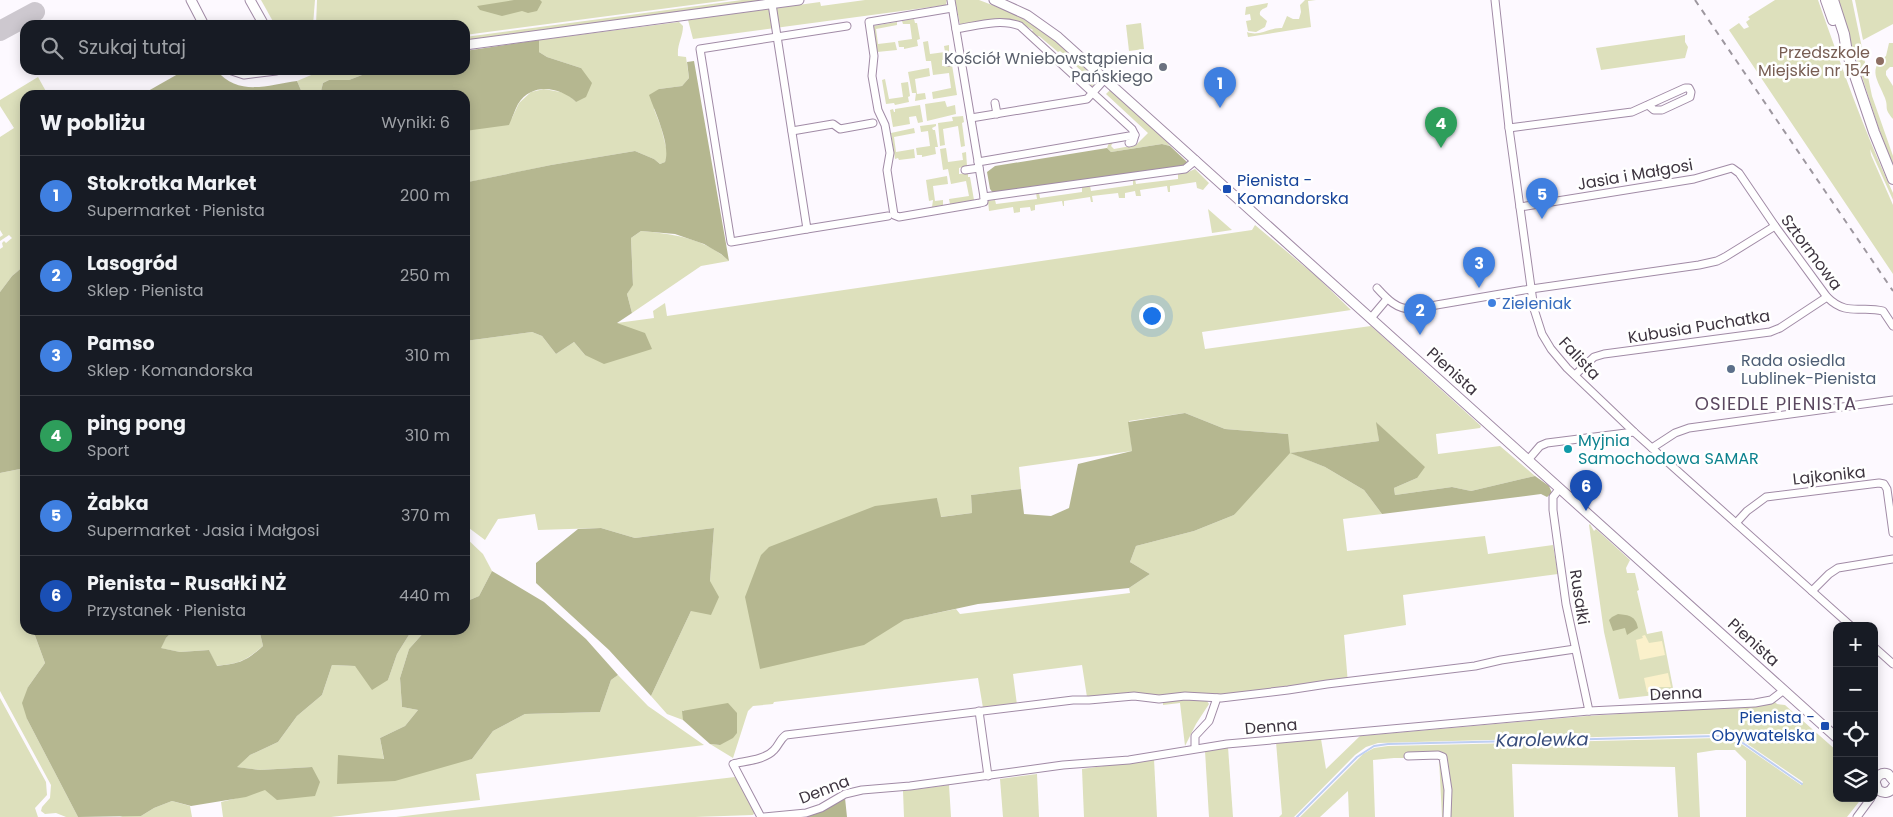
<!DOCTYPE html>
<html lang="pl">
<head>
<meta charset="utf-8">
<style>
  :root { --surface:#171b24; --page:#20242c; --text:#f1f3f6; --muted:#9ea1a6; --line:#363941; --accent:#8c9099 }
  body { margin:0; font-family:Poppins,sans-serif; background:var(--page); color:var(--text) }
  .controls { position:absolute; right:15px; bottom:15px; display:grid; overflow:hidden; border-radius:10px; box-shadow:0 2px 12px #0003 }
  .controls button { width:45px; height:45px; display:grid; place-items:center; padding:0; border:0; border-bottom:1px solid var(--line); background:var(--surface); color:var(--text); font:25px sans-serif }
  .you { position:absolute; left:1151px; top:315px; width:18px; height:18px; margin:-12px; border:4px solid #fff; border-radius:50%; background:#1a73e8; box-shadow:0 0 0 8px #1a73e833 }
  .badge { display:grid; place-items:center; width:32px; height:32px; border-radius:50%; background:var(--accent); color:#fff; font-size:16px; font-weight:700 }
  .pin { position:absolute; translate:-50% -41px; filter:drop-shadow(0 1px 2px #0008) }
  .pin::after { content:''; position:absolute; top:26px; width:18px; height:15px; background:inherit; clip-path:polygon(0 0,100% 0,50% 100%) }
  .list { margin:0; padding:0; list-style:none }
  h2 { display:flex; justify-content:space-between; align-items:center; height:65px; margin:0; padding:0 20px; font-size:21px }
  h2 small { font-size:16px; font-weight:400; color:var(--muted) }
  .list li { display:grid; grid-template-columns:32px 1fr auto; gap:15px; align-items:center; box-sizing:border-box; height:80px; padding:0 20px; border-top:1px solid var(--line) }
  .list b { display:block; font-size:19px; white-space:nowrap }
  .list p { margin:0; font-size:16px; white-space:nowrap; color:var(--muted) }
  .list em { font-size:16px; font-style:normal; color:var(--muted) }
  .icon { flex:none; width:28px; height:28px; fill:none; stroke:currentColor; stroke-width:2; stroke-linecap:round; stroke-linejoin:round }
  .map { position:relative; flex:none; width:1893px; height:817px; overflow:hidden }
  .search { position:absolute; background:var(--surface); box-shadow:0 2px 12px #0003; left:20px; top:20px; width:450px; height:55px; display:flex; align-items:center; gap:12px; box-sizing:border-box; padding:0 18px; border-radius:15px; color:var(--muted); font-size:19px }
  .panel { position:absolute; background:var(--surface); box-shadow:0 2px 12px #0003; left:20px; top:90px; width:450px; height:545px; border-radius:15px }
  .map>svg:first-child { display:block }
</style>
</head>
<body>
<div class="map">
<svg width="1893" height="817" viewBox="0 0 1893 817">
  <rect width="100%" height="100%" fill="#fdf9ff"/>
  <g fill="#dde0bc" fill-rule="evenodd">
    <path d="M261,0H315L313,25H275Z"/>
    <path d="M317,0H729L465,35V25H316Z"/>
    <path d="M742,0H766L465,40V37Z"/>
    <path d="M865,0H947L946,5L693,39L688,20L820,2L821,6Z"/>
    <path d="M955,0H979L1013,13L1042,30L1074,56L1073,58L1097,79V84L1092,86H1089L1094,80H1091L1060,51L1058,52L1039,36L1037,37L1031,32L1033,30L1018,22L960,24Z"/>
    <path d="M1305,0H1316L1308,1L1311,27L1248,37L1247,32C1260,37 1270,27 1282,28L1287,16L1293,19H1299L1301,12L1300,5Z"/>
    <path d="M1775,0H1818C1841,65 1864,131 1893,193V200L1870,149L1871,155L1893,205V274L1729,30L1739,23L1744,29L1749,27L1746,22L1750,19L1748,17Z"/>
    <path d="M1837,0H1852L1872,96L1893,156V165L1879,129Z"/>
    <path d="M1855,0H1893V24L1863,40Z"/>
    <path d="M1268,3L1267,7C1263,9 1259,10 1260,15L1267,21L1265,27L1256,32L1248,31L1246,21L1251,20L1250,14L1245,15L1246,7Z"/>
    <path d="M914,19L915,23H917L920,39L917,40L918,46L904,49V47H899L898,41L912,39L910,24H903L902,21Z"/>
    <path d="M679,22L683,26C683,37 677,44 678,56L686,57L689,78L682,86L659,89L654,109L661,127L668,155L665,162L660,164L654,159L635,151L551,165L469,182L465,188V131L512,118L519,103L531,92L544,89L566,93L576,102L581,68L547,57L539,52V40Z"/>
    <path d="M897,22V25L876,29L878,44L895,42L897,50L877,52L873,26Z"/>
    <path d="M1141,23L1144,49L1129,51L1126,25Z"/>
    <path d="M1685,35V42L1688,47L1685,58L1601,70L1596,48Z"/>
    <path d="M928,41L930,54L945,52L944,46L949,45V59L942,60V66L952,65L957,95L933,99L932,92L951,88L949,73L933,75L931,61H926L923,42Z"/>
    <path d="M1889,43H1893V67H1890L1886,71V75L1893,86V119C1883,107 1889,109 1885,98C1878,80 1867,69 1886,56Z"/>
    <path d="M929,68L930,76L915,79L917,94L925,93L926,99L915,101L916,93H912L908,72Z"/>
    <path d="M336,70H375L349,80H329L323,83L320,95H303L297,81L316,73Z"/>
    <path d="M38,77L48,95H25V265L12,276L0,292V249L3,247L2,243L4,241L6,243L12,238L9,235L0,241V237L3,235L0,230V137L14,128L0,106V100Z"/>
    <path d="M885,79L889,99L903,97L901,83L908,82L910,96L908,97L909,102L895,105L894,103L886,104L882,80Z"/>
    <path d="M1110,90L1163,137L1170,146L1162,144L1111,152L1107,148L1109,143L1113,142L1111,146L1114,149L1136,145L1148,133L1106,94Z"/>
    <path d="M945,101L947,107L955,105L956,114L927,121L925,104Z"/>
    <path d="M920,105L923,122L918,123L916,116L909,117L910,124L893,127L890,110L893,109L894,112H895V109Z"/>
    <path d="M963,116L964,122L962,123L965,146L961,147L958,126L943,129L945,145L940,146L938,123L953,121L952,117Z"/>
    <path d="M936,124V126L932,128L933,130H935L938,147H935L936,154L922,157V155H917L916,148L930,146L928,131L921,132L920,126Z"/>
    <path d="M914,128L915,133L894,137L896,152L914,149L915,158L899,160L898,158L895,159L891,133Z"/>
    <path d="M946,148L948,162L963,160L962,153L966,152L967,166L959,168V174L968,173V177H970L974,200L950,204L949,199L969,196L966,181L951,184L948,169L943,170L940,149Z"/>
    <path d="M1195,169L1209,183L1203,190L1197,188L1196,182L1170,186V192H1168L1167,186L1140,190L1141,196H1136L1135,191L1125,193V198H1119L1118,193L1092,196L1093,202H1091L1090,197L1064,201V206H1063L1062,201L1035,205V210L1031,211L1030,207L1020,208V212L1014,213L1013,207L989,211L988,201L995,200L996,204L1037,199L1036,193H1039L1040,198L1082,192V187L1090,186L1091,191L1133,185V180L1135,179L1136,184L1178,179V173H1186Z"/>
    <path d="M947,176L948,184L933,186L935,201L943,200V205L932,207L933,200L929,201L926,180Z"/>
    <path d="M1208,209L1232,230L1212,233Z"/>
    <path d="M1255,225L1317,277L1351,310L1202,332L1205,349L1371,326L1481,426L1480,428L1436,434L1438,454L1500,446L1535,476L1471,491L1452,487L1395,495L1394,488L1417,478L1401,447L1377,423L1379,441L1291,453L1325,467L1364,490L1382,514L1343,519L1347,551L1485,536L1488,554L1553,545L1558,574L1403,595L1406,625L1344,635L1348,684L1226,700L1225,694H1213L1207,701L1209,704L1196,724L1185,746L1180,703L1163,705V697L1135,692L1087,697L1082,665L1013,674L1017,705L983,708L978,678L774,702L773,704L753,706L748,711L733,758L710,744L720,745L683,710V720L667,714L651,696L691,611L710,581L714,528L635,538L601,528L538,530L535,514L498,519L485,540L465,525V341L532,332L542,336L556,354L574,342L585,355L617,323L654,318L653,311L665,303L667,316L1252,230ZM1185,413L1225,429L1288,434L1234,515L1194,531L1136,546L1130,562L1150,574L1129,588L1130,593L960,614L956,609L903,620L937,498L940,517L972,513L971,495L1021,489L1019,467L1132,451L1129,421Z"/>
    <path d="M641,231C673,234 705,238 729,261L701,266L632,313L627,294L633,284L631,238Z"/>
    <path d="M25,468V602H23L25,609V630H33L45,663L28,687L27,719L78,817H66L56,813L45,814L41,811L42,807L50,798L51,785L0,691V473Z"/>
    <path d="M1590,524L1594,531L1596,529L1630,560L1626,568L1627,573H1635L1639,590L1637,591L1647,634L1662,631L1674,693L1619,699L1604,632L1589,525Z"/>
    <path d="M465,537L483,554L492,571L479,596L465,602Z"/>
    <path d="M174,630H264L260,633L263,646C244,662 240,663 216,666L209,650L180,652L160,648L166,638Z"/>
    <path d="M412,630H426L409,649L400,678L402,707L418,710L405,726L380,738L384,760L337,784L472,759L493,731L525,714L600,712L611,680L618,675L648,706L704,745L476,774L480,800L331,817H223L221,802C256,795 280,782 312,767L260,770L236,767L250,755L278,742L297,716L322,695L332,665L355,666L388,680L397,654Z"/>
    <path d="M0,698L46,782L47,795L35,808L38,817H0Z"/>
    <path d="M1775,702L1777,704L1785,705L1837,751V798H1862L1847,817H1746V761L1735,750H1716L1697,753L1700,817H1678L1675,767L1512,764L1514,817H1442L1439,758H1394L1373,760L1375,817H1349L1348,791L1320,817H1300L1363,754L1374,748L1388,746L1717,738L1740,743L1801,785L1803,782L1746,743L1735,737H1747V733L1378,743L1366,747L1355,755L1294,817H1279L1282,814L1276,742L1321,739L1326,769L1360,736L1587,716L1761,705Z"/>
    <path d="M1228,747L1233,817H1209L1205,751Z"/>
    <path d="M1154,759L1157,817H1084L1082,769Z"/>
    <path d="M1037,774L1039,817H1003L1000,779Z"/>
    <path d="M735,777L755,812L753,815L695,817H396Z"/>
    <path d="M949,785L951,817H904L903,791Z"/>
    <path d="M172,801L190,806L192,817H120L125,815L141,816L154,808Z"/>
  </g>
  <g fill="#b5b790">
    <path d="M514,0H540L542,2L537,11L528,13L522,11L502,16L480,10L477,6Z"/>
    <path d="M539,40V52L547,57L581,68L592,83L586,97L576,102C560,87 532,82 518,104C515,110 512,118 509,125L465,131V95H320L323,83L329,80H349L375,70H465V51Z"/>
    <path d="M694,61L729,261L721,254L704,244L675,234L641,231L631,238L633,285L627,294L632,313L617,323L645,333L652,349L604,364L585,355L574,342L556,354L542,336L532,332L465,341V188L468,182L551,165L635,151L654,159L660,164L665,162C671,145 655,112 649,95L659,89L682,86L689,78L687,62Z"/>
    <path d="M185,70H216C239,97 267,85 297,81L303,95H141Z"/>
    <path d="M1162,144L1170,146L1187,162L1183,166L994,194L990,189L987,172L995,166L1107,148L1111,152Z"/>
    <path d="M25,265V468L0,473V292L12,276Z"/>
    <path d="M1185,413L1225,429L1288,434L1290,453L1379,441L1376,422L1425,467L1417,478L1394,488L1395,495L1452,487L1471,491L1535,476L1549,486L1552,493L1547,497L1541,494L1382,514L1364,490L1325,467L1290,453L1234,515L1194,531L1136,546L1130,562L1150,574L1129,588L978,604L904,620L864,645L760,669L745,597L761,555L769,547L875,506L937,498L941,517L972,513L971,495L1021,489L1024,514L1051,516L1069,508L1078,464L1132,451L1128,422Z"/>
    <path d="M601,528L635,538L714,528L710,581L719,597L711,615L691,611L651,696L609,650L536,583V563L578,529Z"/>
    <path d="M492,571L544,602L586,639L618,675L611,680L600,712L525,714L493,731L472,759L395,781L337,784L338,755L384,759L380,738L405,726L418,710L402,707L400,678L409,649L426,630H465V602L479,596Z"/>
    <path d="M1618,614C1629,615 1636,616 1638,628L1627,635L1625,628L1613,631L1609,620L1612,617Z"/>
    <path d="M33,630H174L166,638L161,648L180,652L209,650L217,666C240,663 245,662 263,646L260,633L264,630H412L397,654L388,680L372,690L355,666L332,665L322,695L297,716L278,742L250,755L237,767L260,770L312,767L320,782L315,796L277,800L265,790L246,797L191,806L172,801L154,808L141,816L78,817L27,719L22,703L28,687L45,663Z"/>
    <path d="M728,703L737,713V733L733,738L720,745L710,744L683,720L682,711Z"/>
    <path d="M845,798L847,817H796L823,810Z"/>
  </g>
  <g fill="#fbf1cb">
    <path d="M1645,635L1649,643L1662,641L1665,655L1640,660L1636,640L1643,638L1642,636Z"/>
    <path d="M1668,673L1671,687H1658L1655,691L1647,692L1644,678Z"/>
  </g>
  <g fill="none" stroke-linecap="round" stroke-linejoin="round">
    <path stroke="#becff2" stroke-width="2" d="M1297,817L1357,757L1374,746L1388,744L1718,736L1740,741L1802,784"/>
    <path stroke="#cdc8cf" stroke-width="20" d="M0,31L35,12"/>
    <g stroke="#a18ba6" stroke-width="9">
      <g id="minor">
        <path d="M951,0L984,197"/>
        <path d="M1495,0L1509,128L1534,309L1542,334L1551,349L1567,368L1634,432L1851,626"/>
        <path d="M772,4L807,229L888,216"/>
        <path d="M952,8L869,22L874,56L872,76L878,110L885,125L890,153L887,170L894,215L899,217L980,203L984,202V197L1185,169L1196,160"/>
        <path d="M956,29C976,26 1000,18 1020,26L1132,129L1135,135L978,162"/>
        <path d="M948,62L961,60"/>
        <path d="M995,103L997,114"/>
        <path d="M971,118L1087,99L1105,79"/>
        <path d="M1509,128L1632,112L1685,88H1689L1691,92L1690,97L1662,110H1654L1648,105"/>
        <path d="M792,131L833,124L840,129L873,123"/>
        <path d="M1129,143L1133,142L1135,135"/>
        <path d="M965,170L979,168"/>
        <path d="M1520,207L1694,179L1732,168L1739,173L1775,226L1827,297C1847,317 1861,305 1883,311L1893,326"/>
        <path d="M807,229L731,242L700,49L847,26"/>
        <path d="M1377,288C1387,299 1397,310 1413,309L1524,290L1699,265L1717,261L1725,257L1775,226"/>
        <path d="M1371,318L1387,299"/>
        <path d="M1575,375L1594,357L1604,354L1770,332L1780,328L1827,297"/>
        <path d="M1652,448L1675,433L1689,428L1893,400"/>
        <path d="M1528,460L1540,446L1547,443L1634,432"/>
        <path d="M1560,488L1553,497V510L1566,604L1589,711"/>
        <path d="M1736,523L1747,511L1766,497L1879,483L1884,484L1887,489L1893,533"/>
        <path d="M1812,591L1829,574L1838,568L1893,559"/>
        <path d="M1874,647L1893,664"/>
        <path d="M979,711L988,776"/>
        <path d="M1195,748V736L1209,721L1217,698"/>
        <path d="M1408,756L1438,755L1443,757L1448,790L1447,817"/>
        <path d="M761,817L733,764C745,761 765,760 774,750C779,745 780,739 786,735L1073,700H1089L1134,696L1159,699L1185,696L1221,698L1288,690L1327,684L1475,666L1501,660L1575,649"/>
        <path d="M764,817L806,813L821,808L845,794L862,790L910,786L1063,765L1129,760L1227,744L1589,711L1755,703L1771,700L1784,690"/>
        <path d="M1857,817L1871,798"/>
      </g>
    </g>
    <g stroke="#a18ba6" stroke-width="11">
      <g id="tertiary">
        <path d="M191,0L204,25"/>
        <path d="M250,0L264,25"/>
        <path d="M994,0L1027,15L1058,37L1837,738"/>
        <path d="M465,45L799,0"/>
        <path d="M232,70L244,74L276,70"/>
        <path d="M1893,780L1888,774C1882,772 1877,775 1875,782L1878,790C1884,794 1890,793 1893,787"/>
      </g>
    </g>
    <g stroke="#a18ba6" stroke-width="12">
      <g id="secondary">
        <path d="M1826,0L1833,20"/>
        <path d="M1833,0L1844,34L1847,52L1874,132L1893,179"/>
      </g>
    </g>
    <use href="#minor" stroke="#fff" stroke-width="7"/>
    <use href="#tertiary" stroke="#fff" stroke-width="9"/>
    <use href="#secondary" stroke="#fff" stroke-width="10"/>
    <path stroke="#9d979f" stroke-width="2" stroke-dasharray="6 6" stroke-linecap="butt" d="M1695,0L1893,291"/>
  </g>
  <circle fill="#8d6e63" stroke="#fff" stroke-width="2" cx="1880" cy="61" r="5"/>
  <circle fill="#6b7280" stroke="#fff" stroke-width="2" cx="1163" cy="67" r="5"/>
  <g fill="#1a4fb4" stroke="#fff" stroke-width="2">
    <rect x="1222" y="184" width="10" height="10" rx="2.5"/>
    <rect x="1820" y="721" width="10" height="10" rx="2.5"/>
  </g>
  <circle fill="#3f7fe0" stroke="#fff" stroke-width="2" cx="1492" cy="303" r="5"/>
  <circle fill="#5c6f8a" stroke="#fff" stroke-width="2" cx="1731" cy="369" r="5"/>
  <circle fill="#0f9aa8" stroke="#fff" stroke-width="2" cx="1568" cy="449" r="5"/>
  <g text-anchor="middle" stroke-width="5" stroke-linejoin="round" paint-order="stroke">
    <g font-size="16" fill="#785e54" stroke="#fff" text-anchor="end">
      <text x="1870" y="58">Przedszkole<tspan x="1870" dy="18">Miejskie nr 154</tspan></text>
    </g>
    <g font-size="16" fill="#5b616d" stroke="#fff" text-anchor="end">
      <text x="1153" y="64">Kościół Wniebowstąpienia<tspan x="1153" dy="18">Pańskiego</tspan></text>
    </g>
    <g font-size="16" fill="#3d343f" stroke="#fff">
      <text transform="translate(1635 174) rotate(-10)" y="6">Jasia i Małgosi</text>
      <text transform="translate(1812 252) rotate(53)" y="6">Sztormowa</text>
      <text transform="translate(1699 326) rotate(-9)" y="6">Kubusia Puchatka</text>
      <text transform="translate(1580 358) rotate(47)" y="6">Falista</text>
      <text transform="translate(1453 371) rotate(42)" y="6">Pienista</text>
      <text transform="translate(1829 475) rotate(-6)" y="6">Lajkonika</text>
      <text transform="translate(1580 597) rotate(81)" y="6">Rusałki</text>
      <text transform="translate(1754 642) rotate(42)" y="6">Pienista</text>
      <text transform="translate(1676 693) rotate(-3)" y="6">Denna</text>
      <text transform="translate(1271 726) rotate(-5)" y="6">Denna</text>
      <text transform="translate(824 789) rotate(-21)" y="6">Denna</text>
    </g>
    <g font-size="16" fill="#164399" stroke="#fff" text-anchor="start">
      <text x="1237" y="186">Pienista -<tspan x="1237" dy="18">Komandorska</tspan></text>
      <text x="1815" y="723" text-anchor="end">Pienista -<tspan x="1815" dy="18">Obywatelska</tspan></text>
    </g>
    <g font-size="16" fill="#366cbe" stroke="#fff" text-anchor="start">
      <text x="1502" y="309">Zieleniak</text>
    </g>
    <g font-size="16" fill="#4e5e75" stroke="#fff" text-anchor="start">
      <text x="1741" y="366">Rada osiedla<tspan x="1741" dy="18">Lublinek-Pienista</tspan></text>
    </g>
    <g font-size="16" fill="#0d838f" stroke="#fff" text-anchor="start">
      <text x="1578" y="446">Myjnia<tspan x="1578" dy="18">Samochodowa SAMAR</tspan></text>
    </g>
    <g font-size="18" letter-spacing="1" fill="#5b4860" stroke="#fff">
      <text x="1776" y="410">OSIEDLE PIENISTA</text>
    </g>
    <g font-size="18" font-style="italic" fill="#374c7b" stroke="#fff">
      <text transform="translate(1542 740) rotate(-1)" y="6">Karolewka</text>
    </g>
  </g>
</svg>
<div class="controls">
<button>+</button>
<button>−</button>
<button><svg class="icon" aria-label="locate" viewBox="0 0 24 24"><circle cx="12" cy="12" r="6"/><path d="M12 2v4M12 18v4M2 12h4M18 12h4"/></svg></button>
<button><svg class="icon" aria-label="layers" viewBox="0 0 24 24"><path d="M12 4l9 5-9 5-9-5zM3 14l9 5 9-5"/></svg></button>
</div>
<div class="you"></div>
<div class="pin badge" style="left:1220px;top:108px;background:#3f7fe0">1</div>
<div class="pin badge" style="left:1420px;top:335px;background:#3f7fe0">2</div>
<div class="pin badge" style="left:1479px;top:288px;background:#3f7fe0">3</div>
<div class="pin badge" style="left:1441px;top:148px;background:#2e9e5b">4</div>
<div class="pin badge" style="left:1542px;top:219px;background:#3f7fe0">5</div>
<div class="pin badge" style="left:1586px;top:511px;background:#1a4fb4">6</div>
<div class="search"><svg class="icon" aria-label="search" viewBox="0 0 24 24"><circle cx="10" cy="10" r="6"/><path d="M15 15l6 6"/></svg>Szukaj tutaj</div>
<section class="panel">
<h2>W pobliżu<small>Wyniki: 6</small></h2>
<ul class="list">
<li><span class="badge" style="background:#3f7fe0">1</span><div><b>Stokrotka Market</b><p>Supermarket · Pienista</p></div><em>200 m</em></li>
<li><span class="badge" style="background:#3f7fe0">2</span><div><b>Lasogród</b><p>Sklep · Pienista</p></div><em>250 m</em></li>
<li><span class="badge" style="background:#3f7fe0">3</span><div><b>Pamso</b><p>Sklep · Komandorska</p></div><em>310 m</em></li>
<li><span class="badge" style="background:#2e9e5b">4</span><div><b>ping pong</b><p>Sport</p></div><em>310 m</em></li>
<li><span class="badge" style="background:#3f7fe0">5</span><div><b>Żabka</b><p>Supermarket · Jasia i Małgosi</p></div><em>370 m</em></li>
<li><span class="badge" style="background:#1a4fb4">6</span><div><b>Pienista - Rusałki NŻ</b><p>Przystanek · Pienista</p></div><em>440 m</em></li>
</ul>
</section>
</div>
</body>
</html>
